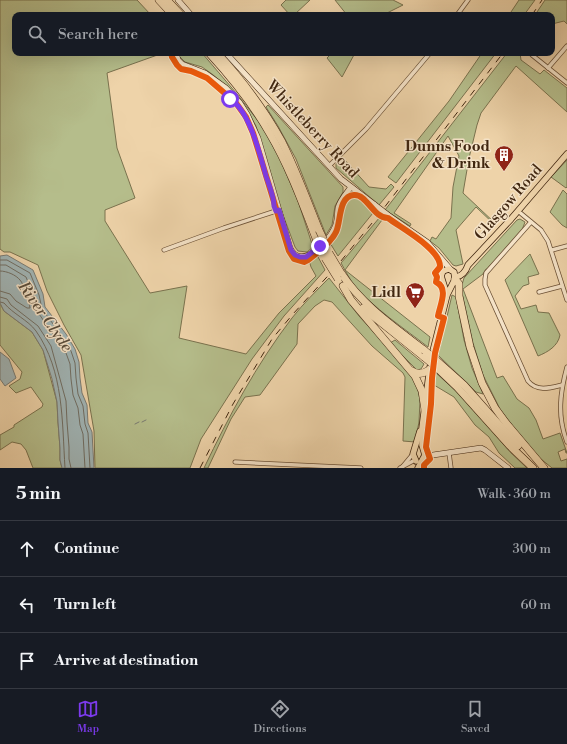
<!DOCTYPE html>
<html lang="en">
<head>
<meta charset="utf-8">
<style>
  :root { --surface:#171b24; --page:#242831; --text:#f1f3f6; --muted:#9ea1a6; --line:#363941; --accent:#7c3aed }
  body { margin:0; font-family:"Libre Bodoni",serif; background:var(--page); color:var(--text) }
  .stop { position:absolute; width:12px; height:12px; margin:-9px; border:3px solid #7c3aed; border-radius:50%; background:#fff }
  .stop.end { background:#7c3aed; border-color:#fff; box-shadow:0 1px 4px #0008 }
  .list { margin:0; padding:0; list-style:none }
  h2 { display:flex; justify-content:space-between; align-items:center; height:52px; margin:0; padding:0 16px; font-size:17px }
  h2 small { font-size:13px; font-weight:400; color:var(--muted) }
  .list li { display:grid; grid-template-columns:26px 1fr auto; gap:12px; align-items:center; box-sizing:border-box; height:56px; padding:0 16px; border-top:1px solid var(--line) }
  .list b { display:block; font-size:15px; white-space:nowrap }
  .list em { font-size:13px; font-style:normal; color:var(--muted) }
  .icon { flex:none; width:22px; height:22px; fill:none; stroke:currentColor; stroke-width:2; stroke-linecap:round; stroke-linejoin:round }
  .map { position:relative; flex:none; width:567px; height:468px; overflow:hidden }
  .search { position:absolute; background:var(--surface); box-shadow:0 4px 16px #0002; left:12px; right:12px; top:12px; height:44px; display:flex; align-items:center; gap:10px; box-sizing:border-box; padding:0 14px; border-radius:8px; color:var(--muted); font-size:15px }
  .sheet { height:220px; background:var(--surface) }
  nav { display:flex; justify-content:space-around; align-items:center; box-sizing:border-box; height:56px; border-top:1px solid var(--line); background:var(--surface); font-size:11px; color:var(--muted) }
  nav a { display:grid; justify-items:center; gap:2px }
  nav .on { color:var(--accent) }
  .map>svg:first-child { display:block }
</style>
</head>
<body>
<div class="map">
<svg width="567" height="468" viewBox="0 0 567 468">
  <rect width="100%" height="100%" fill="#eed3a9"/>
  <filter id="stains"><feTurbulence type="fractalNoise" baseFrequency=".005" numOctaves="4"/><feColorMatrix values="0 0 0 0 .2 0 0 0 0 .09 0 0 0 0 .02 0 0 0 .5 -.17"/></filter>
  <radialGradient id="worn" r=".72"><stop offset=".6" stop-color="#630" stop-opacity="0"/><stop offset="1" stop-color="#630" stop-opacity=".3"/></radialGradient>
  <g fill="#b5bd8b" stroke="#7a724e">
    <path d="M0,0H137L151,15H15V53H163L107,73L117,148L135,198L105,210V221L150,293L187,286L179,338L246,354L279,313L316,276L311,267L309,260L317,255L325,270L284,316L252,359L201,439L190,468H95L94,431L81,355L64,325L47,291L38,265L10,252H4L0,249Z"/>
    <path d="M286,0H310L294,15H290L281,5Z"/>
    <path d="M335,0H393L403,5L383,15H347Z"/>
    <path d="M519,0H535L524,15H509Z"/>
    <path d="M545,0H567V24L564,21L552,24V15H535Z"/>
    <path d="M179,53H202L237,94L259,122L267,135L280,159L298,201L313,247L307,252L298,251L295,247L280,207L256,126L245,106L229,88L212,74L202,67L185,62L179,56Z"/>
    <path d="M332,53H355L342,77L327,58Z"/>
    <path d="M482,53H496L396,183L388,177L449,101Z"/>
    <path d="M507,53H520L521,60L540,74L544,70L567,88V112L516,66L481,113L477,125L469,158L463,193L496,224L495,225L476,207L456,230L463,264L456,266L453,265L439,248L430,241L432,237L436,239L451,218L453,187L459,156L448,136L394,213L411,224L410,226L385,210Z"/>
    <path d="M268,105L343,187V192L335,206L332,225L326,235L296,159L278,126L266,107Z"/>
    <path d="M342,157L369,187L386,189L391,184L394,187L379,205L336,168V164Z"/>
    <path d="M567,160V187L566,188L551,177Z"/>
    <path d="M563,190L567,194V228L562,225L550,212Z"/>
    <path d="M355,197L368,205L373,213L338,256L330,243C333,239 336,234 338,229C341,217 339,200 355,197Z"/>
    <path d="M380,217L382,220L345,270L430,337L428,347C405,329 372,307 354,285C349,278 345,270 341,263Z"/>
    <path d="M520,219L525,222L522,230L487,269H486L483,274L463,289L497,378L503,376L517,399L529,408L536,420L543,439L560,433L567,453H566L565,449L558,452L561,461L567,459V468H552L541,459L530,449L500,409L483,375L473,343L461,288L464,278L517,220Z"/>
    <path d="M530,254L539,274L528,277L529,284L523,286L515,296L521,309L536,305L538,312L549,313L560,335C558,346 548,352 538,356L505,280Z"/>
    <path d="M329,278L359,316L407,369L417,385L420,400L419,422L415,442L403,441L405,377L403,373L372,346L332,302L324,300L315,306L298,324L297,344L260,395L245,397L231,419L208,468H204C229,416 256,365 292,318C303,304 316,291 329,278Z"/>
    <path d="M452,295L456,297L464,340L472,368L483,394L476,392L438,355Z"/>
    <path d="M0,303L4,311L32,332L43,350L57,402L58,422L60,448V460L62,468H33L26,450L21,444L12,442L0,450V435L14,427V425L42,407L43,404L31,387L16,393L9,386L20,379L22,372L0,345Z"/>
    <path d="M395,340L424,364L421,369L417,370L390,343Z"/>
    <path d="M435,372L458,393L481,417L511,453L527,468H515L499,453L489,437L475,425L454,397L434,385Z"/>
  </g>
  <g fill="#a0b4b5" stroke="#7a7b73">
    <path d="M7,255L33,270L43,294L45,307L66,334L75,349L79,362L80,378L82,393L87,405L88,423L92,432L94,468H62L60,460V448L58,422L57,402L52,379L43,350L32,332L4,311L0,303V256Z"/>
    <path d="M0,352L9,359L16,378L5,386L0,379Z"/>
  </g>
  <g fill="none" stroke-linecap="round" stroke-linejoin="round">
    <g stroke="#706d62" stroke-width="1">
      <path d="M0,260H7L30,273L39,295L42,309L62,336L71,351L75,363L76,378L78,394L83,406L85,424L88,433L90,468"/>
      <path d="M0,265H6L26,277L34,297L37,311L66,353L70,364L71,379L73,395L78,408L80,425L83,434L85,468"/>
      <path d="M0,271C7,271 16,275 20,280C24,284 29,302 30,308H27L16,301L10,294L0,291"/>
      <path d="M0,297L7,299L11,305L38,326L51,346L66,401L67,422L69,447V459L71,468"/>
      <path d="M0,302L4,303C13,314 28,320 36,331C64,371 62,422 65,468"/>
    </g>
    <g stroke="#7a7b73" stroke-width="1">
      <path d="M142,422L146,420"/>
      <path d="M135,424L139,422"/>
    </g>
    <g stroke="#6c5136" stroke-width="5">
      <g id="street">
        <path d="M457,15L468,0"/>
        <path d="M532,55L567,83"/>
        <path d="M548,68L567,46"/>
        <path d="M329,166L366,129L430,53"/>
        <path d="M518,211L541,230L548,241L567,300"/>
        <path d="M531,222L486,273L485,279V285L528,381C537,392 550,388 562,385"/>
        <path d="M164,250L224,228L279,210"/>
        <path d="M552,250L567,246"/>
        <path d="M539,292L562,286"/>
        <path d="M567,367C560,393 557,416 567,442"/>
        <path d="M449,453L451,468"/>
        <path d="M235,462L361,468"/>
        <path d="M403,466L413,454"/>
        <path d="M400,468L415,460"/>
      </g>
    </g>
    <g stroke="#402610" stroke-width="6">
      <g id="secondary">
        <path d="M178,0L191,15"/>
        <path d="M176,53L178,60L182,64L205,73L226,88L240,103L247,114L258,138L290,248C301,271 328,242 334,229C338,223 337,215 338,208C340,200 346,194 351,187"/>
        <path d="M226,53L341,179L375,205"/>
        <path d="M388,215L427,242L451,270"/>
        <path d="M423,459L433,455L481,448L485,450L508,468"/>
      </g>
    </g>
    <g stroke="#402610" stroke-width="7">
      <g id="primary">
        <path d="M456,277C462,276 466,271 468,265L511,219L567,154"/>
        <path d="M431,359L447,295L455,279L454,272L449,269L443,271L441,276L447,295"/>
        <path d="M416,461L413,454L420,431"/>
        <path d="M418,468L425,455L422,445V428L430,367"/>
      </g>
    </g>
    <g stroke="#402610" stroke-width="8">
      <g id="highway">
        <path d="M159,0L173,15"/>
        <path d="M167,0L181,15"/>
        <path d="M209,53C232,78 253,104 270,134C290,168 303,205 317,241"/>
        <path d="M217,53C242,80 264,109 282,142C296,170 307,200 319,230"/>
        <path d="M341,273C362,305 394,327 424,350"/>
        <path d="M455,279L459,284V296L470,347L482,383L495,408L506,423L544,468"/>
        <path d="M343,286L351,300L415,376L422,391L425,410"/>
        <path d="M363,308L424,357"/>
        <path d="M436,360L464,385L518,446"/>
        <path d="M435,366L457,387L509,445L533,468"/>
        <path d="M412,371C418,375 423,374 429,370"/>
      </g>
    </g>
    <use href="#street" stroke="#f4e2c7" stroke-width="3.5"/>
    <use href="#secondary" stroke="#f4e2c7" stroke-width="5"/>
    <use href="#primary" stroke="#eed3a9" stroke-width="5.5"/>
    <use href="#highway" stroke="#eed3a9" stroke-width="7"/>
    <g stroke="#402610" stroke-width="1" stroke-dasharray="7 7" stroke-linecap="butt">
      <path d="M532,15L542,0"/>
      <path d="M200,468L233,404L272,339L293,314L336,267L377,217L503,53"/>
    </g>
    <g stroke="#402610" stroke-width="6" stroke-linecap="butt">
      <path id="secondary-bridge" d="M375,205L388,215"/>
    </g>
    <g stroke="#402610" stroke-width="8" stroke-linecap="butt">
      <g id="highway-bridge">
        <path d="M319,230L327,247"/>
        <path d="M317,241L323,253"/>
        <path d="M329,253L341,273"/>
        <path d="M325,258L338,279"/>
        <path d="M424,350L436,360"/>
        <path d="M424,357L435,366"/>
      </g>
    </g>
    <use href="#secondary-bridge" stroke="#f4e2c7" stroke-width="5"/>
    <use href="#highway-bridge" stroke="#eed3a9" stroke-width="7"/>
    <g stroke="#f4e2c7" stroke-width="8">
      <path id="cycleway" d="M171,53L172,57L177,65L181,69L191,71L207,78L236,103L246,117L253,133L289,251L294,259L304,262L308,260C316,254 332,241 336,232C341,223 338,196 354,195C367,194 373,218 388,218C401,228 441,249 440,267L435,273L437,277L436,282C449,288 440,305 438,316L444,318L435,353L432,378L431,404L426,447L430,459L424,465V468"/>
    </g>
    <use href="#cycleway" stroke="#e8590c" stroke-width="6"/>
  </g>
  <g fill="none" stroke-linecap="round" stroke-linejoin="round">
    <path stroke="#7c3aed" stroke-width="5" d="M230,99C250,111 260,155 266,176C269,185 274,196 274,206L276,211L279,210L291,250L295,255L300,257H306L320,246"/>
  </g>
  <defs>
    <g id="building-pin" transform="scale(1)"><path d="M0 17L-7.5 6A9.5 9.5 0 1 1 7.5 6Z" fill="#8f2418" stroke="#f4e2c7"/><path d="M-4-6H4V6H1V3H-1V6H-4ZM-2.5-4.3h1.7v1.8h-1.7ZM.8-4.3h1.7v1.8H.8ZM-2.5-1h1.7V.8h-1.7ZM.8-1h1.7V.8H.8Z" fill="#fff"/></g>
    <g id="supermarket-pin" transform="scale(1)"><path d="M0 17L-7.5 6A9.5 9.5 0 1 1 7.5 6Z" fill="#8f2418" stroke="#f4e2c7"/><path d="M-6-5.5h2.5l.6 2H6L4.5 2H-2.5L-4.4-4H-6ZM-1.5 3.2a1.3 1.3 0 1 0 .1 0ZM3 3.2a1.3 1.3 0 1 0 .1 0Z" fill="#fff"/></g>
  </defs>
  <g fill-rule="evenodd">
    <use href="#building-pin" x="504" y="155"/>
    <use href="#supermarket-pin" x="415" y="292"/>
  </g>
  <g text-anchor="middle" stroke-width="3" stroke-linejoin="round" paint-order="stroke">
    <g font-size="15" fill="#402610" stroke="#f4e2c7">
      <text transform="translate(313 129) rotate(47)" y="5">Whistleberry Road</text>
      <text transform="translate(508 202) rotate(-49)" y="5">Glasgow Road</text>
    </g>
    <g font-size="15" font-weight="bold" fill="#402610" stroke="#f4e2c7" text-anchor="end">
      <text x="490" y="151">Dunns Food<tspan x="490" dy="17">&amp; Drink</tspan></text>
      <text x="401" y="297">Lidl</text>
    </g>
    <g font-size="16" font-style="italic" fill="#584a39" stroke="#f4e2c7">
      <text transform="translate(46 316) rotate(55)" y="6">River Clyde</text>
    </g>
  </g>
  <rect width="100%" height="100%" filter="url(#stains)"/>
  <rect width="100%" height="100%" fill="url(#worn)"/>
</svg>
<div class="stop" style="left:230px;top:99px"></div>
<div class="stop end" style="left:320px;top:246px"></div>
<div class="search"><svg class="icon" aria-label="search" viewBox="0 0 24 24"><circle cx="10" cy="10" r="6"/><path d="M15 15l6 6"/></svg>Search here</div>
</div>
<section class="sheet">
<h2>5 min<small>Walk · 360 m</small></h2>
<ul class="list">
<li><svg class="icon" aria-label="ahead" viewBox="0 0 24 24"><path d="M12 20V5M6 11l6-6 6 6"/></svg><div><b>Continue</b></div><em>300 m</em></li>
<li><svg class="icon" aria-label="left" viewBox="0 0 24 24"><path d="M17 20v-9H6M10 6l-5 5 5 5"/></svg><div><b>Turn left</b></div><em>60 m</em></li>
<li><svg class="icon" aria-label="arrive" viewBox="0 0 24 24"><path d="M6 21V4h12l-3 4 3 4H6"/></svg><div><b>Arrive at destination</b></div></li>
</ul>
</section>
<nav>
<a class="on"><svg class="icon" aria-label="map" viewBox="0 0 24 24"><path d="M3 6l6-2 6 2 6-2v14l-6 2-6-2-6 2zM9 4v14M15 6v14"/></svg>Map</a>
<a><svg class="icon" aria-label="directions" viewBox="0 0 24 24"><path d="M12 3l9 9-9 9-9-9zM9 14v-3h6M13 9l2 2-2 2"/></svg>Directions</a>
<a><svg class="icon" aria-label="saved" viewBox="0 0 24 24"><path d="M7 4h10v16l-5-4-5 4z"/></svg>Saved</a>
</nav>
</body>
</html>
